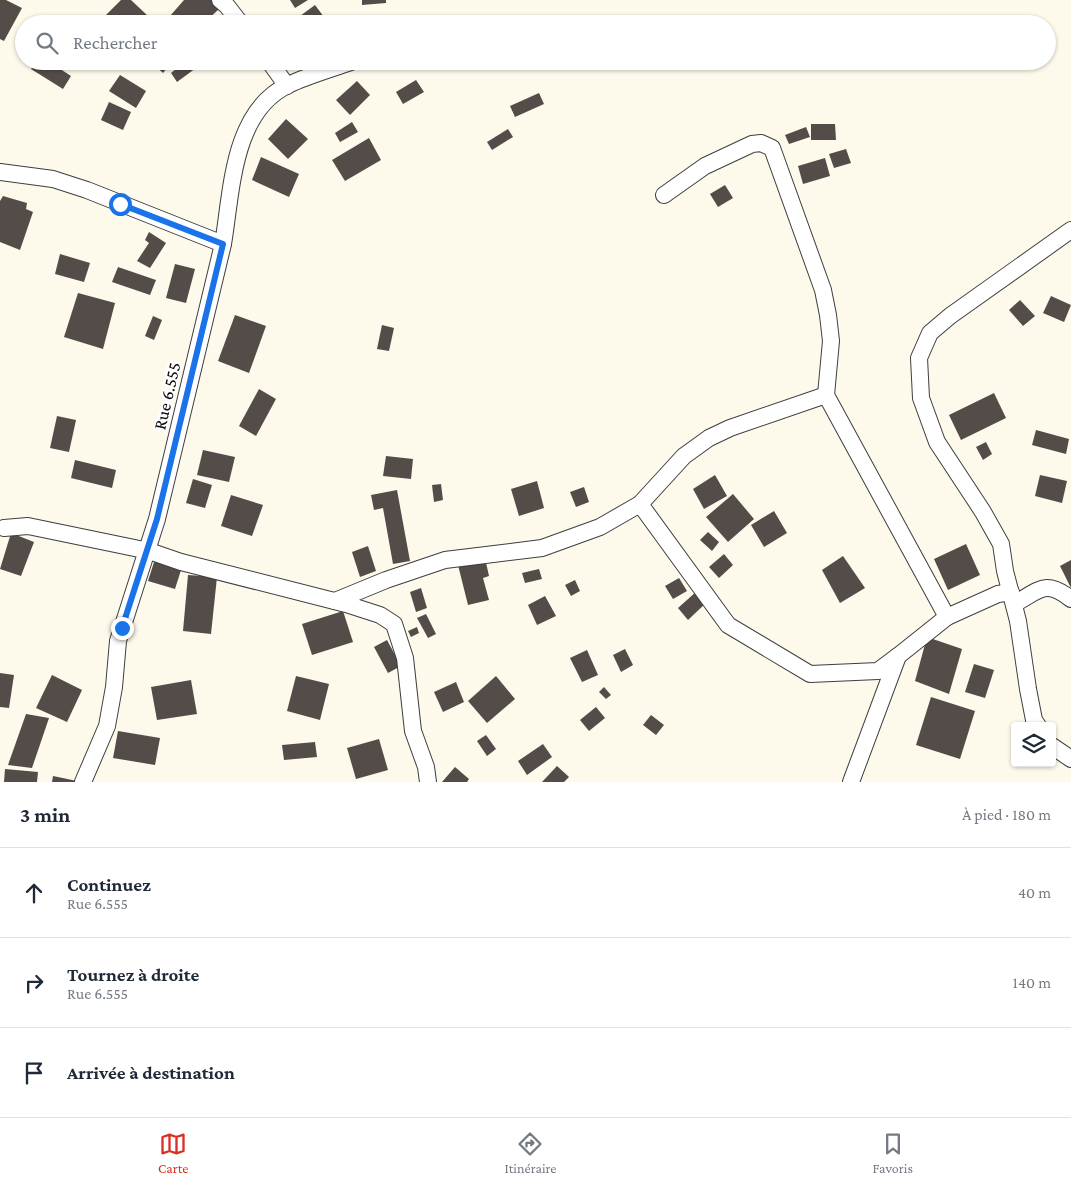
<!DOCTYPE html>
<html lang="fr">
<head>
<meta charset="utf-8">
<style>
  :root { --surface:#fff; --page:#f6f6f7; --text:#1f2937; --muted:#747a83; --line:#e0e1e3; --accent:#d93025 }
  body { margin:0; font-family:"Crimson Pro",serif; background:var(--page); color:var(--text) }
  .controls { position:absolute; right:15px; bottom:15px; display:grid; overflow:hidden; border-radius:5px; box-shadow:0 1px 4px #0004 }
  .controls button { width:45px; height:45px; display:grid; place-items:center; padding:0; border:0; border-bottom:1px solid var(--line); background:var(--surface); color:var(--text); font:25px sans-serif }
  .stop { position:absolute; width:15px; height:15px; margin:-11px; border:4px solid #1a73e8; border-radius:50%; background:#fff }
  .stop.end { background:#1a73e8; border-color:#fff; box-shadow:0 1px 5px #0008 }
  .list { margin:0; padding:0; list-style:none }
  h2 { display:flex; justify-content:space-between; align-items:center; height:65px; margin:0; padding:0 20px; font-size:21px }
  h2 small { font-size:16px; font-weight:400; color:var(--muted) }
  .list li { display:grid; grid-template-columns:32px 1fr auto; gap:15px; align-items:center; box-sizing:border-box; height:90px; padding:0 20px; border-top:1px solid var(--line) }
  .list b { display:block; font-size:19px; white-space:nowrap }
  .list p { margin:0; font-size:16px; white-space:nowrap; color:var(--muted) }
  .list em { font-size:16px; font-style:normal; color:var(--muted) }
  .icon { flex:none; width:28px; height:28px; fill:none; stroke:currentColor; stroke-width:2; stroke-linecap:round; stroke-linejoin:round }
  .map { position:relative; flex:none; width:1071px; height:782px; overflow:hidden }
  .search { position:absolute; background:var(--surface); box-shadow:0 1px 4px #0004; left:15px; right:15px; top:15px; height:55px; display:flex; align-items:center; gap:12px; box-sizing:border-box; padding:0 18px; border-radius:28px; color:var(--muted); font-size:19px }
  .sheet { height:335px; background:var(--surface) }
  nav { display:flex; justify-content:space-around; align-items:center; box-sizing:border-box; height:70px; border-top:1px solid var(--line); background:var(--surface); font-size:14px; color:var(--muted) }
  nav a { display:grid; justify-items:center; gap:2px }
  nav .on { color:var(--accent) }
  .map>svg:first-child { display:block }
</style>
</head>
<body>
<div class="map">
<svg width="1071" height="782" viewBox="0 0 1071 782">
  <rect width="100%" height="100%" fill="#fdf9eb"/>
  <g fill="#534c49">
    <path d="M0,0H6L22,8L4,41L0,39Z"/>
    <path d="M121,0H131L148,16L141,24L130,16L125,24H103L100,21Z"/>
    <path d="M184,0H211L219,9L203,24H163Z"/>
    <path d="M290,0H308L295,8Z"/>
    <path d="M362,0H386V3L362,5Z"/>
    <path d="M315,5L327,21L323,24H306L300,16Z"/>
    <path d="M512,19L513,24H498L497,23Z"/>
    <path d="M36,61H48L71,76L63,89L31,69Z"/>
    <path d="M150,61H173L163,73Z"/>
    <path d="M186,61H191L196,68L177,82L171,73Z"/>
    <path d="M120,75L146,91L136,108L109,91Z"/>
    <path d="M416,80L424,92L403,104L396,92Z"/>
    <path d="M357,81L370,95L350,115L336,100Z"/>
    <path d="M539,93L544,104L515,117L510,106Z"/>
    <path d="M109,102L131,112L123,130L101,120Z"/>
    <path d="M286,119L308,139L288,159L268,139Z"/>
    <path d="M352,122L358,132L340,142L335,133Z"/>
    <path d="M811,124H835L836,140H811Z"/>
    <path d="M806,127L810,137L789,144L785,135Z"/>
    <path d="M508,129L513,137L492,150L487,142Z"/>
    <path d="M369,138L381,160L345,181L332,160Z"/>
    <path d="M846,149L851,163L834,168L829,154Z"/>
    <path d="M261,157L299,174L289,197L252,180Z"/>
    <path d="M825,158L830,176L803,184L798,166Z"/>
    <path d="M725,185L733,198L718,207L710,194Z"/>
    <path d="M3,196L27,203L26,209L33,212L20,250L0,242V201Z"/>
    <path d="M149,232L166,243L150,268L137,261L149,243L145,240Z"/>
    <path d="M60,254L90,263L84,282L55,274Z"/>
    <path d="M175,264L195,269L186,303L166,298Z"/>
    <path d="M118,267L156,280L150,295L112,282Z"/>
    <path d="M78,293L115,303L103,349L64,337Z"/>
    <path d="M1051,296L1071,305L1064,322L1043,313Z"/>
    <path d="M1020,300L1035,316L1023,326L1009,310Z"/>
    <path d="M235,315L266,326L249,373L218,361Z"/>
    <path d="M153,316L162,320L154,340L145,336Z"/>
    <path d="M382,325L394,328L389,351L377,349Z"/>
    <path d="M259,389L276,399L256,436L239,426Z"/>
    <path d="M994,393L1006,418L961,440L949,415Z"/>
    <path d="M57,416L76,420L69,452L50,448Z"/>
    <path d="M1036,430L1069,439L1066,454L1032,445Z"/>
    <path d="M986,442L992,454L983,460L976,447Z"/>
    <path d="M203,450L235,457L229,482L197,475Z"/>
    <path d="M386,456L413,459L411,479L383,476Z"/>
    <path d="M75,460L116,470L112,488L71,478Z"/>
    <path d="M715,475L727,496L704,509L693,489Z"/>
    <path d="M1040,475L1067,481L1062,503L1035,496Z"/>
    <path d="M193,479L212,485L205,508L186,503Z"/>
    <path d="M537,481L544,508L519,516L511,489Z"/>
    <path d="M441,484L443,500L434,502L432,485Z"/>
    <path d="M584,487L589,502L576,507L570,492Z"/>
    <path d="M397,490L410,561L393,564L383,508L374,510L371,495Z"/>
    <path d="M733,494L754,519L728,542L706,517Z"/>
    <path d="M231,495L263,505L252,536L221,526Z"/>
    <path d="M774,511L787,533L764,547L751,525Z"/>
    <path d="M708,532L719,542L712,551L700,540Z"/>
    <path d="M11,533L34,542L21,576L0,569Z"/>
    <path d="M966,544L980,575L948,590L934,559Z"/>
    <path d="M368,546L376,571L360,577L352,552Z"/>
    <path d="M724,554L733,565L719,578L709,567Z"/>
    <path d="M843,556L865,588L840,603L822,570Z"/>
    <path d="M485,558L489,576L483,578L489,600L468,605L458,565Z"/>
    <path d="M155,559L182,567L175,589L148,581Z"/>
    <path d="M1071,560V588L1060,566Z"/>
    <path d="M539,569L542,579L525,583L522,573Z"/>
    <path d="M188,575L217,577L211,634L183,631Z"/>
    <path d="M679,578L687,591L673,599L665,586Z"/>
    <path d="M575,580L580,591L571,596L565,585Z"/>
    <path d="M421,588L427,608L416,612L410,592Z"/>
    <path d="M697,591L707,602L688,620L678,608Z"/>
    <path d="M545,596L556,616L537,625L528,605Z"/>
    <path d="M343,611L353,642L312,655L302,624Z"/>
    <path d="M426,614L436,634L428,638L417,618Z"/>
    <path d="M417,627L419,633L411,637L408,631Z"/>
    <path d="M927,637L962,649L949,694L915,681Z"/>
    <path d="M387,640L401,666L388,673L374,647Z"/>
    <path d="M625,649L633,665L621,672L613,655Z"/>
    <path d="M587,650L598,675L582,682L570,658Z"/>
    <path d="M974,664L994,670L985,698L965,692Z"/>
    <path d="M0,673L14,675L9,708L0,707Z"/>
    <path d="M52,675L82,690L67,722L36,708Z"/>
    <path d="M296,676L329,684L320,720L287,711Z"/>
    <path d="M496,676L515,699L487,723L468,701Z"/>
    <path d="M191,680L197,714L157,720L151,687Z"/>
    <path d="M456,682L464,702L443,712L434,692Z"/>
    <path d="M604,687L611,695L606,699L599,692Z"/>
    <path d="M931,697L975,711L960,759L916,745Z"/>
    <path d="M596,707L605,718L589,731L580,720Z"/>
    <path d="M26,714L49,718L32,768L8,765Z"/>
    <path d="M651,715L664,725L656,735L643,725Z"/>
    <path d="M118,731L160,738L155,765L113,758Z"/>
    <path d="M486,735L496,749L487,756L477,741Z"/>
    <path d="M379,739L388,770L356,779L347,748Z"/>
    <path d="M315,742L317,757L284,760L282,745Z"/>
    <path d="M543,744L552,757L527,775L518,761Z"/>
    <path d="M557,766L569,777L564,782H542Z"/>
    <path d="M455,767L469,779L467,782H442Z"/>
    <path d="M5,769L38,772L37,782H4Z"/>
    <path d="M53,776L77,781V782H52Z"/>
  </g>
  <g fill="none" stroke-linecap="round" stroke-linejoin="round">
    <g stroke="#3e3e3e" stroke-width="18">
      <g id="minor">
        <path d="M220,0L227,6L241,24"/>
        <path d="M269,61L287,86"/>
        <path d="M0,172L53,179L87,190L223,244L157,519L118,641L114,687L107,726L83,782"/>
        <path d="M664,195L705,166L752,144L761,143L772,148L823,290L828,315L831,341L826,395L947,617L998,594L1011,592"/>
        <path d="M223,244C232,191 232,112 288,85C309,75 332,69 353,61"/>
        <path d="M640,504L728,625L810,674L878,671L898,656"/>
        <path d="M4,528L28,526L149,551L181,562L346,604L380,615L394,624L405,658L413,731L426,767L428,782"/>
        <path d="M335,601L386,580L445,560L542,548L600,527L640,504L684,456L709,438L730,428L826,395"/>
        <path d="M1014,604C1040,590 1045,579 1071,599"/>
        <path d="M1038,726L1034,720L1028,689L1018,621L1005,571L1001,544L983,512L937,442L921,398L919,358L930,333L950,316L1071,230"/>
        <path d="M1052,746L1071,759"/>
        <path d="M851,782L898,656L947,617"/>
      </g>
    </g>
    <use href="#minor" stroke="#fff" stroke-width="16"/>
  </g>
  <g fill="none" stroke-linecap="round" stroke-linejoin="round">
    <path stroke="#1a73e8" stroke-width="6" d="M120,204L223,244L157,519L122,628"/>
  </g>
  <g text-anchor="middle" stroke-width="5" stroke-linejoin="round" paint-order="stroke">
    <g font-size="18" fill="#0b0b0b" stroke="#fff">
      <text transform="translate(167 396) rotate(-77)" y="6">Rue 6.555</text>
    </g>
  </g>
</svg>
<div class="controls">
<button><svg class="icon" aria-label="layers" viewBox="0 0 24 24"><path d="M12 4l9 5-9 5-9-5zM3 14l9 5 9-5"/></svg></button>
</div>
<div class="stop" style="left:120px;top:204px"></div>
<div class="stop end" style="left:122px;top:628px"></div>
<div class="search"><svg class="icon" aria-label="search" viewBox="0 0 24 24"><circle cx="10" cy="10" r="6"/><path d="M15 15l6 6"/></svg>Rechercher</div>
</div>
<section class="sheet">
<h2>3 min<small>À pied · 180 m</small></h2>
<ul class="list">
<li><svg class="icon" aria-label="ahead" viewBox="0 0 24 24"><path d="M12 20V5M6 11l6-6 6 6"/></svg><div><b>Continuez</b><p>Rue 6.555</p></div><em>40 m</em></li>
<li><svg class="icon" aria-label="right" viewBox="0 0 24 24"><path d="M7 20v-9h11M14 6l5 5-5 5"/></svg><div><b>Tournez à droite</b><p>Rue 6.555</p></div><em>140 m</em></li>
<li><svg class="icon" aria-label="arrive" viewBox="0 0 24 24"><path d="M6 21V4h12l-3 4 3 4H6"/></svg><div><b>Arrivée à destination</b></div></li>
</ul>
</section>
<nav>
<a class="on"><svg class="icon" aria-label="map" viewBox="0 0 24 24"><path d="M3 6l6-2 6 2 6-2v14l-6 2-6-2-6 2zM9 4v14M15 6v14"/></svg>Carte</a>
<a><svg class="icon" aria-label="directions" viewBox="0 0 24 24"><path d="M12 3l9 9-9 9-9-9zM9 14v-3h6M13 9l2 2-2 2"/></svg>Itinéraire</a>
<a><svg class="icon" aria-label="saved" viewBox="0 0 24 24"><path d="M7 4h10v16l-5-4-5 4z"/></svg>Favoris</a>
</nav>
</body>
</html>
